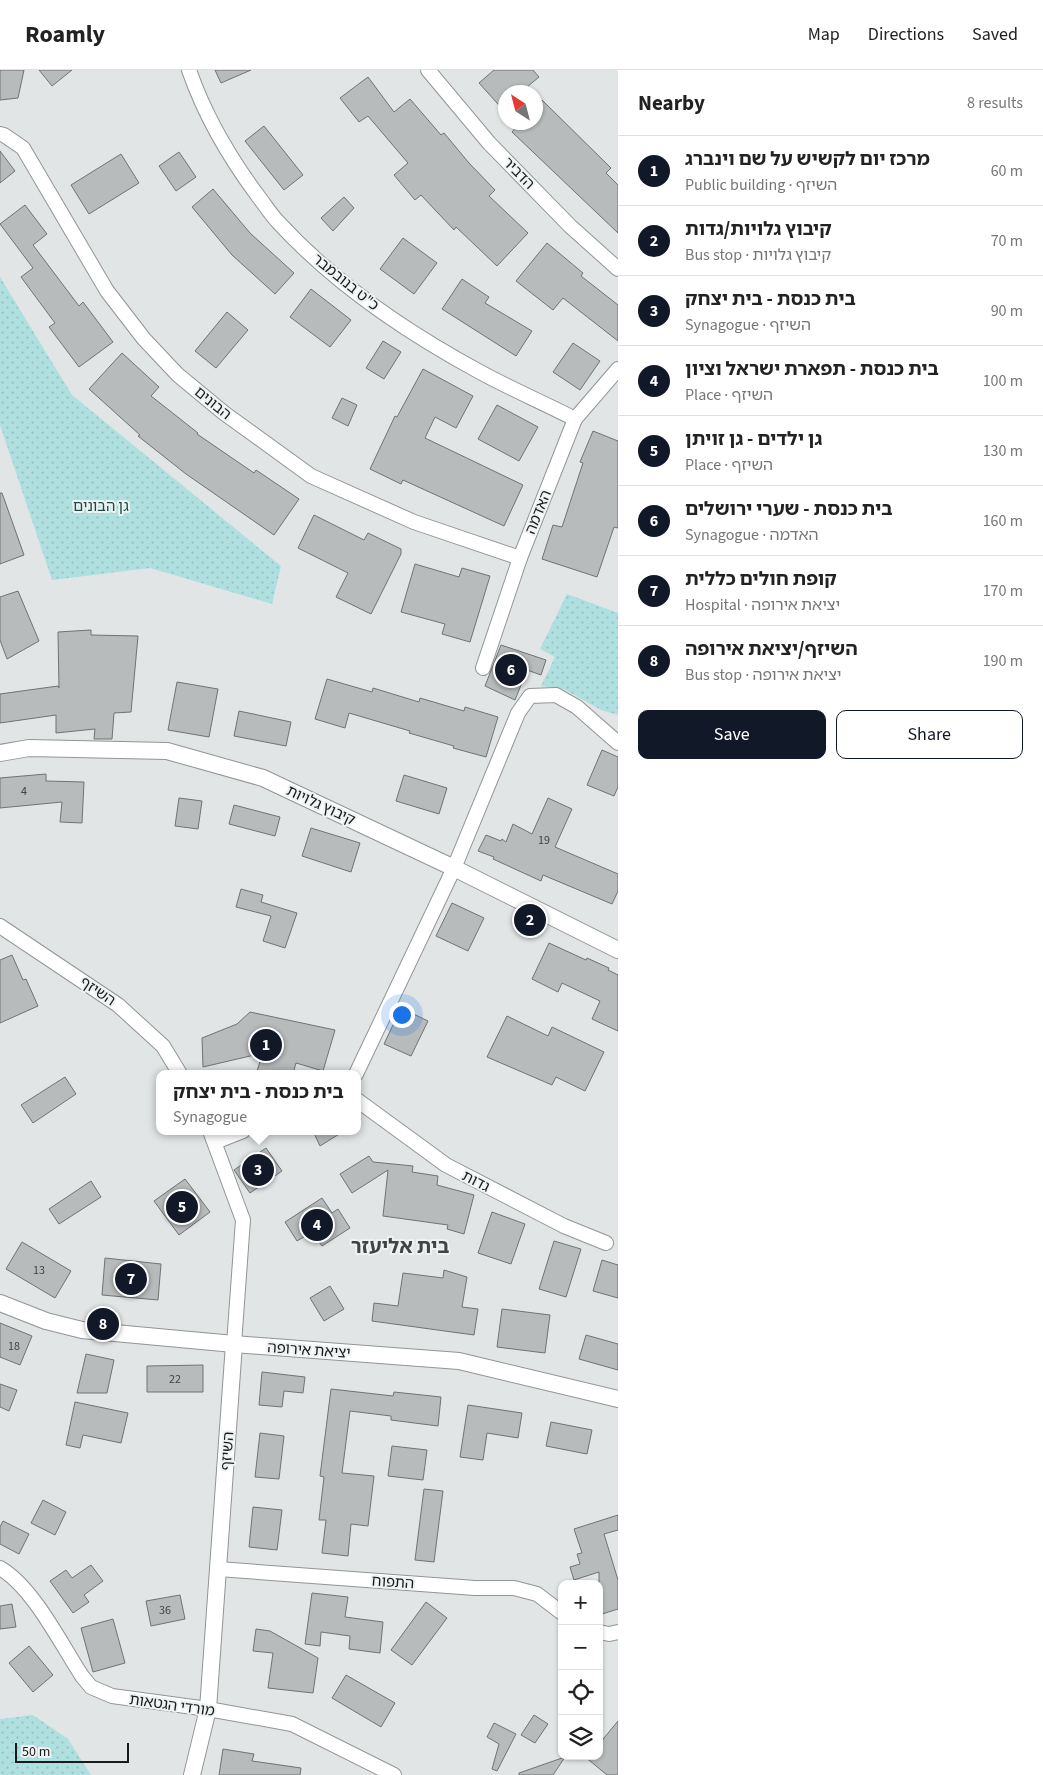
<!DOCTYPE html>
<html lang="en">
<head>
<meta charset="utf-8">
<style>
  :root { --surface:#fff; --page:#f6f6f6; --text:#222; --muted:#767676; --line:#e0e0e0; --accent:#111827 }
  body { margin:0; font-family:"Source Sans 3","Noto Sans Hebrew",sans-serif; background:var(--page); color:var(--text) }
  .controls { position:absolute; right:15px; bottom:15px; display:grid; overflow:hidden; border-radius:10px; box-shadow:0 1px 4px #0004 }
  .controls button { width:45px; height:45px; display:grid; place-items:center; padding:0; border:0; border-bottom:1px solid var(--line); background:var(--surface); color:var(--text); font:25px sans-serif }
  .compass { position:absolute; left:498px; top:15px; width:45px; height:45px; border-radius:50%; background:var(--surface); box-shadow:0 1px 4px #0004; rotate:324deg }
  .scale { position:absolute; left:15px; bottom:12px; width:114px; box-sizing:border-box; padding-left:5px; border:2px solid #1a1c1c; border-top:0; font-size:14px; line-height:18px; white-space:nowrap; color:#1a1c1c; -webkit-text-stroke:4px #eef2f2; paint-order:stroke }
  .you { position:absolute; left:401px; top:944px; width:18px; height:18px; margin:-12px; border:4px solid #fff; border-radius:50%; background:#1a73e8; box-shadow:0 0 0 8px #1a73e833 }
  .badge { display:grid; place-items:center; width:32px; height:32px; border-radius:50%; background:var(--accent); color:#fff; font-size:16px; font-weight:700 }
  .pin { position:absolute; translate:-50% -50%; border:2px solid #fff; box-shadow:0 1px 5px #0006 }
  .popup { position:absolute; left:156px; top:1000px; width:205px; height:65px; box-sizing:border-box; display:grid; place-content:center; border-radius:10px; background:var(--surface); filter:drop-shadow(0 1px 4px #0005); font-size:16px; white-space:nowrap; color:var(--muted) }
  .popup b { font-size:19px; color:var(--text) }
  .popup::after { content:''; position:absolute; left:50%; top:100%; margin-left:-10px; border:10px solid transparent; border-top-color:var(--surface) }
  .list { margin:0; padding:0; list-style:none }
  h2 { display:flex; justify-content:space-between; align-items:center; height:65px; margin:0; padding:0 20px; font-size:21px }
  h2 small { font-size:16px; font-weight:400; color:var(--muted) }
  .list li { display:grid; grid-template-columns:32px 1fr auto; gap:15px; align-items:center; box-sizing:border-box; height:70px; padding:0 20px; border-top:1px solid var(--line) }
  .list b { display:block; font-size:19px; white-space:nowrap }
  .list p { margin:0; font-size:16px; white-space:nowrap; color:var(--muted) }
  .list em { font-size:16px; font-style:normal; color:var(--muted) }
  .actions { display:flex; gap:10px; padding:15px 20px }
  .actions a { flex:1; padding:11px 0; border:1px solid var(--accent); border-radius:10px; text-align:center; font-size:18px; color:var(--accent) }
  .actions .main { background:var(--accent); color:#fff }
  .icon { flex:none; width:28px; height:28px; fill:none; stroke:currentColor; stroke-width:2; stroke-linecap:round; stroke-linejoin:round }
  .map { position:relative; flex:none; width:618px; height:1705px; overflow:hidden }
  header { display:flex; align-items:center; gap:30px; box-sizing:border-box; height:70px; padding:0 25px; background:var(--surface); border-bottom:1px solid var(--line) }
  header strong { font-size:24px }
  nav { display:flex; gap:28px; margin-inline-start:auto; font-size:18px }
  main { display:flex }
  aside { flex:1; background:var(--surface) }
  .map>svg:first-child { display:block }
</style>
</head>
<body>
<header>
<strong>Roamly</strong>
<nav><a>Map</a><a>Directions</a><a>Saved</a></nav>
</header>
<main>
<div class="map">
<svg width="618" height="1705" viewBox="0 0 618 1705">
  <defs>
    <pattern id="park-dots" width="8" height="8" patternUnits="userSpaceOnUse" patternTransform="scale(1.25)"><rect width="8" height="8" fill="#afe0df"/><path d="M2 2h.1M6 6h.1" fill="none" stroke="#96c0bf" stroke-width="1.8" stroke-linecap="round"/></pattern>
  </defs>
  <rect width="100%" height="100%" fill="#e1e5e5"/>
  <g fill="url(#park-dots)">
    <path d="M0,207L72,325L281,496L272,534L150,498L52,510L0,355Z"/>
    <path d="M567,524L618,543V645L601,640L564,619L541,616L555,587L540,579Z"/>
    <path d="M33,1645L68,1669L91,1705H0V1649Z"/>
  </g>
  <g fill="#b7bbbb" stroke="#707373">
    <path d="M0,0H24L18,28L0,30Z"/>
    <path d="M39,0H72L52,16Z"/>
    <path d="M215,0H251L221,13Z"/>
    <path d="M494,0H533L539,7L521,22H506V43L479,13Z"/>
    <path d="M368,7L394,42L410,29L441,65L444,63L469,93L495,120L489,126L528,163L497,196L456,157L454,160L421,125L415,130L394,105L408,93L368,46L359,52L340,28Z"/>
    <path d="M542,30L611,98L606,103L618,115V163L512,62L520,52H536V37Z"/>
    <path d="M264,56L303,105L284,120L245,71Z"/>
    <path d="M0,81L15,101L0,113Z"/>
    <path d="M179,82L196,107L176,121L159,96Z"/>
    <path d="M121,84L139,113L89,144L71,115Z"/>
    <path d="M213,119L250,163L294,203L275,224L232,185L192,137Z"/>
    <path d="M344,127L354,138L333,161L321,148Z"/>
    <path d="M25,135L47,164L33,175L79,236L83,232L113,272L79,297L49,257L55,253L21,207L33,198L0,154Z"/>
    <path d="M403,168L437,193L414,224L380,199Z"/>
    <path d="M547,173L583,203L581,206L618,235V271L563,228L553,240L516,211Z"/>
    <path d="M462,209L489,227L485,233L532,261L516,286L442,239Z"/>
    <path d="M311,219L351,250L330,277L290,247Z"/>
    <path d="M227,242L248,260L216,298L195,281Z"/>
    <path d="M383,271L401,282L384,309L366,298Z"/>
    <path d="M573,273L600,291L580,320L553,302Z"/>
    <path d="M122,283L159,317L151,326L198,363L197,364L254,403L256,400L299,429L274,465L186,404L138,366L140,365L89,319Z"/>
    <path d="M423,299L473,326L456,358L435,347L425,368L523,415L504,456L403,410L401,414L370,399L395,346L397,347Z"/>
    <path d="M342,328L357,335L348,356L332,348Z"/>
    <path d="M497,335L538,357L519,391L478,369Z"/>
    <path d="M593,361L618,371V458L614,457L597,507L542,489L553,455L562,457L583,393L580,392Z"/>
    <path d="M0,423H2L24,485L0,494Z"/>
    <path d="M314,445L364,470L368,463L401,479V484L371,544L336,527L348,503L298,478Z"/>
    <path d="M415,494L459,507L462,498L490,506L470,572L442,564L445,554L401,542Z"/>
    <path d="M18,521L39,571L7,589L0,570V527Z"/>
    <path d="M91,560V565L138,566L131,642L114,643L112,669H94L95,659L56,663V645L0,653V624L58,616L59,618L58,562Z"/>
    <path d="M501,575L546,590L541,605L527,600L515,630L485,616Z"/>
    <path d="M327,609L372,622L373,618L419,632L420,628L464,641L465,637L498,647L486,687L453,678L454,676L409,663L410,661L349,643L345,658L315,649Z"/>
    <path d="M177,612L218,619L209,667L168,660Z"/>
    <path d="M239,641L291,652L286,676L234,666Z"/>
    <path d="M602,680L618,687V717L614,726L587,715Z"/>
    <path d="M46,704V711L84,712L82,753L60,752L62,732L0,738V708Z"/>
    <path d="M404,705L447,718L439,744L396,731Z"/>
    <path d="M179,728L202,731L198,759L175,756Z"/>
    <path d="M548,728L572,739L555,777L618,804V821L612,834L543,805L541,811L493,789L494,787L478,781L486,765L501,771L502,769L506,772L513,754L532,764Z"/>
    <path d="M234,735L280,747L275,766L229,754Z"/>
    <path d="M311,758L360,773L351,802L302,786Z"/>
    <path d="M241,819L263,825L261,832L297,843L285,878L263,871L271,846L236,837Z"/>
    <path d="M452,833L484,848L468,881L436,866Z"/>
    <path d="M549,873L586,890L587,888L609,898L608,900L618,905V961L592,949L600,931L562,913L558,922L532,909Z"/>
    <path d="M12,885L23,910L26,909L38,936L0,953V890Z"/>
    <path d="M401,938L428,951L411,986L384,974Z"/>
    <path d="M250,942L335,960L323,1001L296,993L293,1004H256L263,983L203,997L202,968L237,954Z"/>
    <path d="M507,946L548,966L552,957L604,982L585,1021L556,1007L552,1015L487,987Z"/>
    <path d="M65,1007L76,1024L33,1053L21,1035Z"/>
    <path d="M313,1061H344L320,1076Z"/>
    <path d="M266,1078L282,1101L250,1123L234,1100Z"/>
    <path d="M369,1086L373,1092L413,1096L412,1102L438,1106L437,1115L474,1125L464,1164L447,1159L448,1155L383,1146L388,1100L352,1123L340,1104Z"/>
    <path d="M185,1109L210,1142L179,1165L154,1131Z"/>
    <path d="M91,1111L101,1127L59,1154L49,1139Z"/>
    <path d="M322,1128L332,1143L338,1139L350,1158L322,1176L312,1162L297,1171L285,1152Z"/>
    <path d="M492,1142L525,1154L511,1194L478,1183Z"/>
    <path d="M554,1171L581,1179L566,1227L539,1219Z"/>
    <path d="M22,1172L71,1201L55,1228L6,1199Z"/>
    <path d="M105,1188L161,1194L158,1230L102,1225Z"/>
    <path d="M602,1190L618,1195V1228L593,1221Z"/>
    <path d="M444,1200L467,1207L462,1237L478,1239L474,1265L372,1251L374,1233L398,1236L403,1203L443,1208Z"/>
    <path d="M330,1216L344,1239L324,1251L310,1228Z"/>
    <path d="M502,1239L550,1245L545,1283L497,1277Z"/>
    <path d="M0,1253L32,1266L20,1295L0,1287Z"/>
    <path d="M586,1265L618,1274V1300L579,1289Z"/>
    <path d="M86,1284L114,1290L107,1323H77Z"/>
    <path d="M203,1295V1322H147V1296Z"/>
    <path d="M262,1302L305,1307L303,1323L284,1321L282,1337L259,1335Z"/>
    <path d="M0,1314L17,1320L9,1341L0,1337Z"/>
    <path d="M331,1319L393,1326L394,1322L441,1327L438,1356L391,1350V1346L350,1341L342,1403L374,1406L368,1456L351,1454L348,1486L322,1483L326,1450H319L324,1407L320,1406Z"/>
    <path d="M75,1332L128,1343L121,1373L83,1365L80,1378L66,1375Z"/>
    <path d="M468,1335L522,1343L518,1368L487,1363L483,1390L460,1387Z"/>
    <path d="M551,1352L592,1360L587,1384L546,1376Z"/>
    <path d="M260,1363L284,1366L279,1409L255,1407Z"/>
    <path d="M392,1376L427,1380L423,1410L388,1406Z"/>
    <path d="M424,1419L443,1421L434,1492L415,1490Z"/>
    <path d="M43,1430L66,1442L55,1465L31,1453Z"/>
    <path d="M253,1437L282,1440L277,1480L249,1477Z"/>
    <path d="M618,1445V1460L604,1464L618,1510V1539L599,1545V1502L574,1510L570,1497L580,1494L577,1484L582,1483L574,1459Z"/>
    <path d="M3,1451L29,1464L19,1484L0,1474V1457Z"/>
    <path d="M91,1495L103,1511L84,1525L89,1532L73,1543L50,1511L66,1500L72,1508Z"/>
    <path d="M312,1523L348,1527L345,1547L383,1552L380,1583L349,1579L350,1566L321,1562L320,1576L305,1574Z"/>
    <path d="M180,1525L185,1549L151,1556L146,1531Z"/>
    <path d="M426,1532L447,1548L412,1595L391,1580Z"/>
    <path d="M12,1534L16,1557L0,1559V1536Z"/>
    <path d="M113,1549L125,1593L93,1602L81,1558Z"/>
    <path d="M256,1559L270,1561L318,1588L313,1623L268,1618L273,1583L253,1581Z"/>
    <path d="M29,1576L53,1605L33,1622L9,1593Z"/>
    <path d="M346,1605L395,1633L381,1657L332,1628Z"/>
    <path d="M534,1645L548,1654L535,1673L521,1665Z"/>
    <path d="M618,1651V1705H607L584,1686H599V1674Z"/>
    <path d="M494,1653L516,1664L497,1701L492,1699L499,1674L487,1667Z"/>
    <path d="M223,1679L254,1684L252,1691L301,1698L300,1705H219Z"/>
    <path d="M565,1687L553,1705H519V1703Z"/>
  </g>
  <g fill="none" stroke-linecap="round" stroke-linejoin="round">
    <g stroke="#919595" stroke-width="16">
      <g id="minor">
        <path d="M189,0C205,46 229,87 258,126C265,135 271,145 279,153C336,215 406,262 480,302C511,319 544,333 575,349"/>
        <path d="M428,0L489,73L570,156L618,199"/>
        <path d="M0,64L4,65L23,78L107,221L144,269L178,305L224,343L311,406L414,452L520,488"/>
        <path d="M483,598L520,488L575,349L618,299"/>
        <path d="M0,856L118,935L163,976L180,1004"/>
        <path d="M356,1004L454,798L518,643L530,626L556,625L577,637L618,673"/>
        <path d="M357,1030L446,1095L564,1156L606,1173"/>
        <path d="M210,1061L243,1150L234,1274"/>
        <path d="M215,1072L243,1061"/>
        <path d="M0,1498C33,1517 61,1574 82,1606L91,1617L112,1626L208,1639L292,1654L394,1705"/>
        <path d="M218,1499L475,1518H514L537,1524L562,1543"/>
        <path d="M599,1562L609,1564L618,1562"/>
      </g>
    </g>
    <g stroke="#919595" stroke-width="18">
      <g id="tertiary">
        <path d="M0,683L29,678L167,681L263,708L454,798L618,880"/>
        <path d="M0,1233L46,1251L82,1260L234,1274L459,1291L618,1329"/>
        <path d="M192,1705L208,1639L234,1274"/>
      </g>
    </g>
    <use href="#minor" stroke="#fff" stroke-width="14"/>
    <use href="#tertiary" stroke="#fff" stroke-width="16"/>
  </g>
  <g text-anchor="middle" stroke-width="4" stroke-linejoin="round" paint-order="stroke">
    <g font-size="12" fill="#414444">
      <text x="24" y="725">4</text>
      <text x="544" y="774">19</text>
      <text x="39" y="1204">13</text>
      <text x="14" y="1280">18</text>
      <text x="175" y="1313">22</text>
      <text x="165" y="1544">36</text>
    </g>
    <g font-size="15" fill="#1a1c1c" stroke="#eef2f2">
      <text transform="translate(519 103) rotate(45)" y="5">הדביר</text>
      <text transform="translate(346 212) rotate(39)" y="5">כ"ט בנובמבר</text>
      <text transform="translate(213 333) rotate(39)" y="5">הבונים</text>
      <text transform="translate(538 442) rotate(-68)" y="5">האדמה</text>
      <text transform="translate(321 735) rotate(25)" y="5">קיבוץ גלויות</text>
      <text transform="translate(98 921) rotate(34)" y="5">השיזף</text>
      <text transform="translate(476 1111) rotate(27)" y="5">גדות</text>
      <text transform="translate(309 1280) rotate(4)" y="5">יציאת אירופה</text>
      <text transform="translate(227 1381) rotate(-86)" y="5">השיזף</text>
      <text transform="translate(393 1512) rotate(4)" y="5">התפוח</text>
      <text transform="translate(172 1635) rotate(8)" y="5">מורדי הגטאות</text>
    </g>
    <g font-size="15" fill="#1a4b4a" stroke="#eef2f2">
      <text x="101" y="441">גן הבונים</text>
    </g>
    <g font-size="20" font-weight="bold" fill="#404444" stroke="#eef2f2">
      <text x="400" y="1183">בית אליעזר</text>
    </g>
  </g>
</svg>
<div class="controls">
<button>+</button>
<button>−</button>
<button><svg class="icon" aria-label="locate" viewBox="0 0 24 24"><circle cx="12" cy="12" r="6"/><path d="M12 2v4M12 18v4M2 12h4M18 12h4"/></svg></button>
<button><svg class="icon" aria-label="layers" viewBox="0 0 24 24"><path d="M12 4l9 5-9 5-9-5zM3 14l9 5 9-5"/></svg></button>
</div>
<svg class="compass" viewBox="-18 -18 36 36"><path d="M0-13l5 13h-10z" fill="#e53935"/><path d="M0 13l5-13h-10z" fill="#767676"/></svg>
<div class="scale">50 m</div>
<div class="you"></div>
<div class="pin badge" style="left:266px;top:975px">1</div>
<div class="pin badge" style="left:530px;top:850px">2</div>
<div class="pin badge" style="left:258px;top:1100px">3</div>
<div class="popup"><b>בית כנסת - בית יצחק</b>Synagogue</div>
<div class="pin badge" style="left:317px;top:1155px">4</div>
<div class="pin badge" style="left:182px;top:1137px">5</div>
<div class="pin badge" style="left:511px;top:600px">6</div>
<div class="pin badge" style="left:131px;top:1209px">7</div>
<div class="pin badge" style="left:103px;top:1254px">8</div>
</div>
<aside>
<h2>Nearby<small>8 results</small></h2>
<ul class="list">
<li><span class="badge">1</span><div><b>מרכז יום לקשיש על שם וינברג</b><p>Public building · השיזף</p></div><em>60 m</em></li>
<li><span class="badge">2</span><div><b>קיבוץ גלויות/גדות</b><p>Bus stop · קיבוץ גלויות</p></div><em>70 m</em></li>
<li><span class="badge">3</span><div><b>בית כנסת - בית יצחק</b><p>Synagogue · השיזף</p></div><em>90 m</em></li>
<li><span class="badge">4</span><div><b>בית כנסת - תפארת ישראל וציון</b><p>Place · השיזף</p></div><em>100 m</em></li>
<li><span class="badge">5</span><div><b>גן ילדים - גן זויתן</b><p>Place · השיזף</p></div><em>130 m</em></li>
<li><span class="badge">6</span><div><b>בית כנסת - שערי ירושלים</b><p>Synagogue · האדמה</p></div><em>160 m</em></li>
<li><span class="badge">7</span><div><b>קופת חולים כללית</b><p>Hospital · יציאת אירופה</p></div><em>170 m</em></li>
<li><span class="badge">8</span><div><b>השיזף/יציאת אירופה</b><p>Bus stop · יציאת אירופה</p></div><em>190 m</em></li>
</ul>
<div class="actions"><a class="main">Save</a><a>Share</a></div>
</aside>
</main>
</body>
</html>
